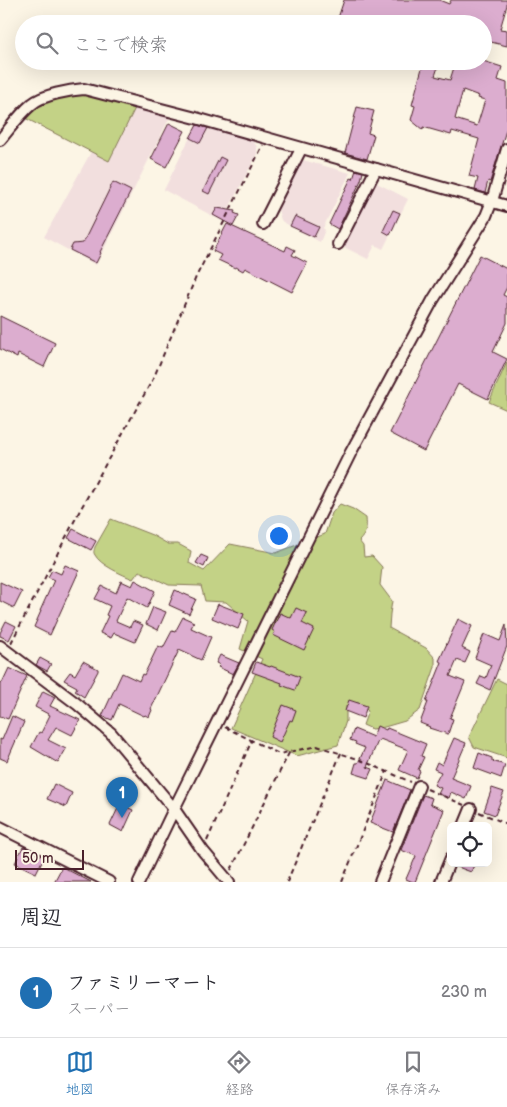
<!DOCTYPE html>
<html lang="ja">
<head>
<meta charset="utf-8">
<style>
  :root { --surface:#fff; --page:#f2f2f3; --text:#2b2b33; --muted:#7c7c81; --line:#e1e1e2; --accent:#1f6fb2 }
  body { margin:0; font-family:"Balsamiq Sans","Klee One",sans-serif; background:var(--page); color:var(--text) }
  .controls { position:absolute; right:15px; bottom:15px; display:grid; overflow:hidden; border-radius:8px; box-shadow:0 5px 20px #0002 }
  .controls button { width:45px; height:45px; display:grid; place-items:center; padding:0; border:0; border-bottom:1px solid var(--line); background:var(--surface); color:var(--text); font:25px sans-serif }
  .scale { position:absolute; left:15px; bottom:12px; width:69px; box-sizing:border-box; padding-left:5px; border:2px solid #4a1f2b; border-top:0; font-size:14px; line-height:18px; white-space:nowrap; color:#4a1f2b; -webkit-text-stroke:4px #fcf5e5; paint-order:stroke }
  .you { position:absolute; left:278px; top:535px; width:18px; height:18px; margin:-12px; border:4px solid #fff; border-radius:50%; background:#1a73e8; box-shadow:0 0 0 8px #1a73e833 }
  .badge { display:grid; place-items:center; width:32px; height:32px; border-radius:50%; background:var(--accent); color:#fff; font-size:16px; font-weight:700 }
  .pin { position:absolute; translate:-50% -41px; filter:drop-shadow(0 1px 2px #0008) }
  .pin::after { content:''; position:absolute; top:26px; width:18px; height:15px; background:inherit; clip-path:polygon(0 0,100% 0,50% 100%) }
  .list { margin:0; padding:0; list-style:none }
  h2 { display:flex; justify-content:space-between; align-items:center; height:65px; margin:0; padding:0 20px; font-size:21px }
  h2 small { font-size:16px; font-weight:400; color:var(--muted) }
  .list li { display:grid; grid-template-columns:32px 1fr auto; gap:15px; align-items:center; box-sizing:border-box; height:90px; padding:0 20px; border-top:1px solid var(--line) }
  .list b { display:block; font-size:19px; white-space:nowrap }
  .list p { margin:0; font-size:16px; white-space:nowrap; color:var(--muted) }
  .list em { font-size:16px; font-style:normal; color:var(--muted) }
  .icon { flex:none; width:28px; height:28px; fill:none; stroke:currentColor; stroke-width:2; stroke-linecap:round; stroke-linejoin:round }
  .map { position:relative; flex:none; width:507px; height:882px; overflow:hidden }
  .search { position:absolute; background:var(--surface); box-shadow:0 5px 20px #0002; left:15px; right:15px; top:15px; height:55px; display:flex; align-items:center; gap:12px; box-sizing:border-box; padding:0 18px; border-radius:28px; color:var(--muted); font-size:19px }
  .sheet { height:155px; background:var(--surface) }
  nav { display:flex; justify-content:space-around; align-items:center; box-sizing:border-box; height:70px; border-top:1px solid var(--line); background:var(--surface); font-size:14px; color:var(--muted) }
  nav a { display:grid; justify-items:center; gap:2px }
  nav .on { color:var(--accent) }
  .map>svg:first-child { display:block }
</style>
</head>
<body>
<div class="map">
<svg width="507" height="882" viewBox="0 0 507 882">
  <rect width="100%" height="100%" fill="#fcf5e5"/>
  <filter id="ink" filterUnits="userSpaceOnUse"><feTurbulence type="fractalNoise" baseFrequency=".02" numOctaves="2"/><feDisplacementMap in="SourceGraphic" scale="10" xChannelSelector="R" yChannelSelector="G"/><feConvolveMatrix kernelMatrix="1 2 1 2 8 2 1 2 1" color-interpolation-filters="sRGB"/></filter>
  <g filter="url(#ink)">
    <g fill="#f2dfde">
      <path d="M136,106L170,117L96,265L44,237L91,152L109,160Z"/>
      <path d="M197,123L218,128L252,140L257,147V154L222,221L164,190Z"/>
      <path d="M299,159L350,173L323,228L325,230L320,242L283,222L281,220L277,206Z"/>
      <path d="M373,181L408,199L383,249L375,245L368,259L340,245Z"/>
    </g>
    <g fill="#c3d286" stroke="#867858">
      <path d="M61,95H87L136,106L109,161L23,117L37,105Z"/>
      <path d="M507,362V410L489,402Z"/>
      <path d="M340,504L353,509L366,518C367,528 366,534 359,541L363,546L364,557L372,556L382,567L380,585L392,601L390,614L389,628L426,648L435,658V667L420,710L405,721L381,728L372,729L363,725L368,711L359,702L346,706V721L338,745L297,756L231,728L262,659L240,649L248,621L226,602L205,601L201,586L169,585L139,571L133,579C123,575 100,565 95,555C93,552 94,551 95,547L111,519L152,535L168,544H178L191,551L189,563L204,571L230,544L276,553L325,534L332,513Z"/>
      <path d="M497,679L507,684V758L474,747L469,737Z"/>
    </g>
    <g fill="#dcadcf" stroke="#4a1f2b" fill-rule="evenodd">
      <path d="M344,0H439L449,4L451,0H507V5L500,29L507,30V46L483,40V24H336Z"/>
      <path d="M407,61H440L435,76L450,80L456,61H483L502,67L498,80L507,83V127L490,182L488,181L485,193L475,190L478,178L469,176L479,139L452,131L451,135L423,127V130L411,120L415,106L412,105L422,68L407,62ZM463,90L479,96L478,98L485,100L477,126L455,119Z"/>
      <path d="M357,107L374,111L368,133L374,135L367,159L345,153Z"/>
      <path d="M169,123L185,131L166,167L151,159Z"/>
      <path d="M197,125L208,128L200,143L190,138Z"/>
      <path d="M220,157L226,160L209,194L203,191Z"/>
      <path d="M356,170L363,172L361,180L338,229L329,224L351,178L353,179Z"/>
      <path d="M113,182L131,191L100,252L101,253L96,263L70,250L73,244L83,243Z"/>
      <path d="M217,208L235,211L234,213L239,215L233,226L213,215Z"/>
      <path d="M393,210L400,213L390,235L383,231Z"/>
      <path d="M295,216L319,227L314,237L290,226Z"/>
      <path d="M227,224L285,251L287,246L295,250L292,255L307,263L292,292L245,268L243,271L236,267L235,268L218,260L221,255L213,251Z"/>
      <path d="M480,255L507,269V287L503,295L507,297V323L493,352L507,359L488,399L458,384L424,451L390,433Z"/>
      <path d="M0,316L55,343L44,367L18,354L17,358L0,349Z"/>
      <path d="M73,529L96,541L91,550L68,538Z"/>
      <path d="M201,555L208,558L204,567L196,563Z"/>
      <path d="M65,565L79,571L50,635L34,627L41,611H40L54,580L48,577L52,570L61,574Z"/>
      <path d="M135,580L155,591L147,608L127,597L116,621L130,627L133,621L143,625L135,642L114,633L111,638L100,633L108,616L106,615L110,606L95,599L102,586L116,593L121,581L132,586Z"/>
      <path d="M0,582L22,592L14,608L0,601Z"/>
      <path d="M175,590L196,599L189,614L169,605Z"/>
      <path d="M218,604L244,614L238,629L212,618Z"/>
      <path d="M153,607L166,612L158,630L146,624Z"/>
      <path d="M296,608L307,613L302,623L314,629L304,650L273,635L275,632L272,630L280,613L291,618Z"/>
      <path d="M183,617L194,622L191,628L211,637L201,660L179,650L151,709L152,710L149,717L145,715L144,716L119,704L112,720L102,716L122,673L139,681L142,674L144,675L158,646L163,648L172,631L175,632Z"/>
      <path d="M458,619L472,626L462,648L470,652L465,663L457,660L450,676L465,682L450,718L453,719L448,734L429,728L430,727L420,723L428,702H426L442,662L439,661Z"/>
      <path d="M6,621L16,626L9,640L0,636V633Z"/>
      <path d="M506,625L507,646L490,690L477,684L481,676L486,678L491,665L475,658L484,634L500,641Z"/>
      <path d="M220,655L239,663L233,674L218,667L220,665L216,663Z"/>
      <path d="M40,658L51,664L47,671L36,665Z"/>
      <path d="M83,661L98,669V671L84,697L75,691L77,687L64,680L70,672L75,675Z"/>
      <path d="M256,662L270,667L271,666L300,677L295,690L281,685L282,683L252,672Z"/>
      <path d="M9,668L27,676L8,719L0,716V682L2,683Z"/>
      <path d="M43,691L55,697L50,706L80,720L72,735L56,727L48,740L66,749L58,763L31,747L39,732L41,733L50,715L35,707Z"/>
      <path d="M349,700L367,706L363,718L345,711Z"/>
      <path d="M283,705L296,710L292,721L290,720L280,742L270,737Z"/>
      <path d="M12,716L24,722L7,761L0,758V739L2,740Z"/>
      <path d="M377,726L386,730L387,728L426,744L421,756L424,757L418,770L420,771L417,778L399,770L408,750L380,739L379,741H378L367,767L373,769L369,778L353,773L356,763H358L365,748L355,744L356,742L350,740L354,729L373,737Z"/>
      <path d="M454,738L466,743L451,778L471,786L466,799L451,792L449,798L438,794L441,788L434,785L441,772L434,769L437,762L442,765Z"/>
      <path d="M479,753L492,758V761L505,765L501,778L474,768Z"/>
      <path d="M387,780L410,790L393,832L370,823Z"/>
      <path d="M54,784L72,793L66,807L47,799Z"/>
      <path d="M492,788L504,792L495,815L484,811Z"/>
      <path d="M423,795L432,798L430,804L444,810L415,882H413L406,879L416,856L401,850Z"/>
      <path d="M120,804L133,810L123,832L110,825Z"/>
      <path d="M23,847L44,857L36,873L15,863Z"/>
      <path d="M456,863H475L471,872L455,866Z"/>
      <path d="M62,867L91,882H54Z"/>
    </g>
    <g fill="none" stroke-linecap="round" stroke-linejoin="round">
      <g stroke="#4a1f2b" stroke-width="14">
        <g id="minor">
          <path d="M0,140C10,128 20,114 32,104C42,95 70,90 84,89L196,118L507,206"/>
          <path d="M263,224L301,149"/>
          <path d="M338,244L376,169"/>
          <path d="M0,646L77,704L111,733L174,809L139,882"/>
          <path d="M464,826L471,809"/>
          <path d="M0,827L109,882"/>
          <path d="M229,882L203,851L174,809L351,452L433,300L486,216L492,201L507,149"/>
          <path d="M380,882L419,786"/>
          <path d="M441,882L451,858"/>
        </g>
      </g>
      <g stroke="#4a1f2b" stroke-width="2" stroke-dasharray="5 4" stroke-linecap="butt">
        <path d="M11,643L79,512L154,377L196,277L263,145"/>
        <path d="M225,727L279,754L317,746L358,759L411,782"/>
        <path d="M427,789L464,805"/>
        <path d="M479,812L507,824"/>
        <path d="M207,841L252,740"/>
        <path d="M231,870L290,751"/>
        <path d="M287,882L341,753"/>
        <path d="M342,882L387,771"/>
      </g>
      <use href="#minor" stroke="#fcf5e5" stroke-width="10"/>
    </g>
  </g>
</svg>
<div class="controls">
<button><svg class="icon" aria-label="locate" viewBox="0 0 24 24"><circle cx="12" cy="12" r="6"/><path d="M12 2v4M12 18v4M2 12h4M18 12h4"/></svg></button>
</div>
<div class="scale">50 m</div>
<div class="you"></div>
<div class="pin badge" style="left:122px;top:818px">1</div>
<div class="search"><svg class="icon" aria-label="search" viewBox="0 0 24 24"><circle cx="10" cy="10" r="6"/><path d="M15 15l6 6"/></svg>ここで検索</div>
</div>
<section class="sheet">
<h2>周辺<small></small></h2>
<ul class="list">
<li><span class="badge">1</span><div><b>ファミリーマート</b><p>スーパー</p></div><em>230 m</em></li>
</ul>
</section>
<nav>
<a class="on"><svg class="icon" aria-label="map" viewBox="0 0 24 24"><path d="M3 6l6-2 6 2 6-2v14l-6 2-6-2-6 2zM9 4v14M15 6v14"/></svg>地図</a>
<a><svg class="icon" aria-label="directions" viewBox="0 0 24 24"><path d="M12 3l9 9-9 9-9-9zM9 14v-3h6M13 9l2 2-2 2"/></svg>経路</a>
<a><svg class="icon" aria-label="saved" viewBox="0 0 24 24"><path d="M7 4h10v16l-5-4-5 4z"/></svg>保存済み</a>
</nav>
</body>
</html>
